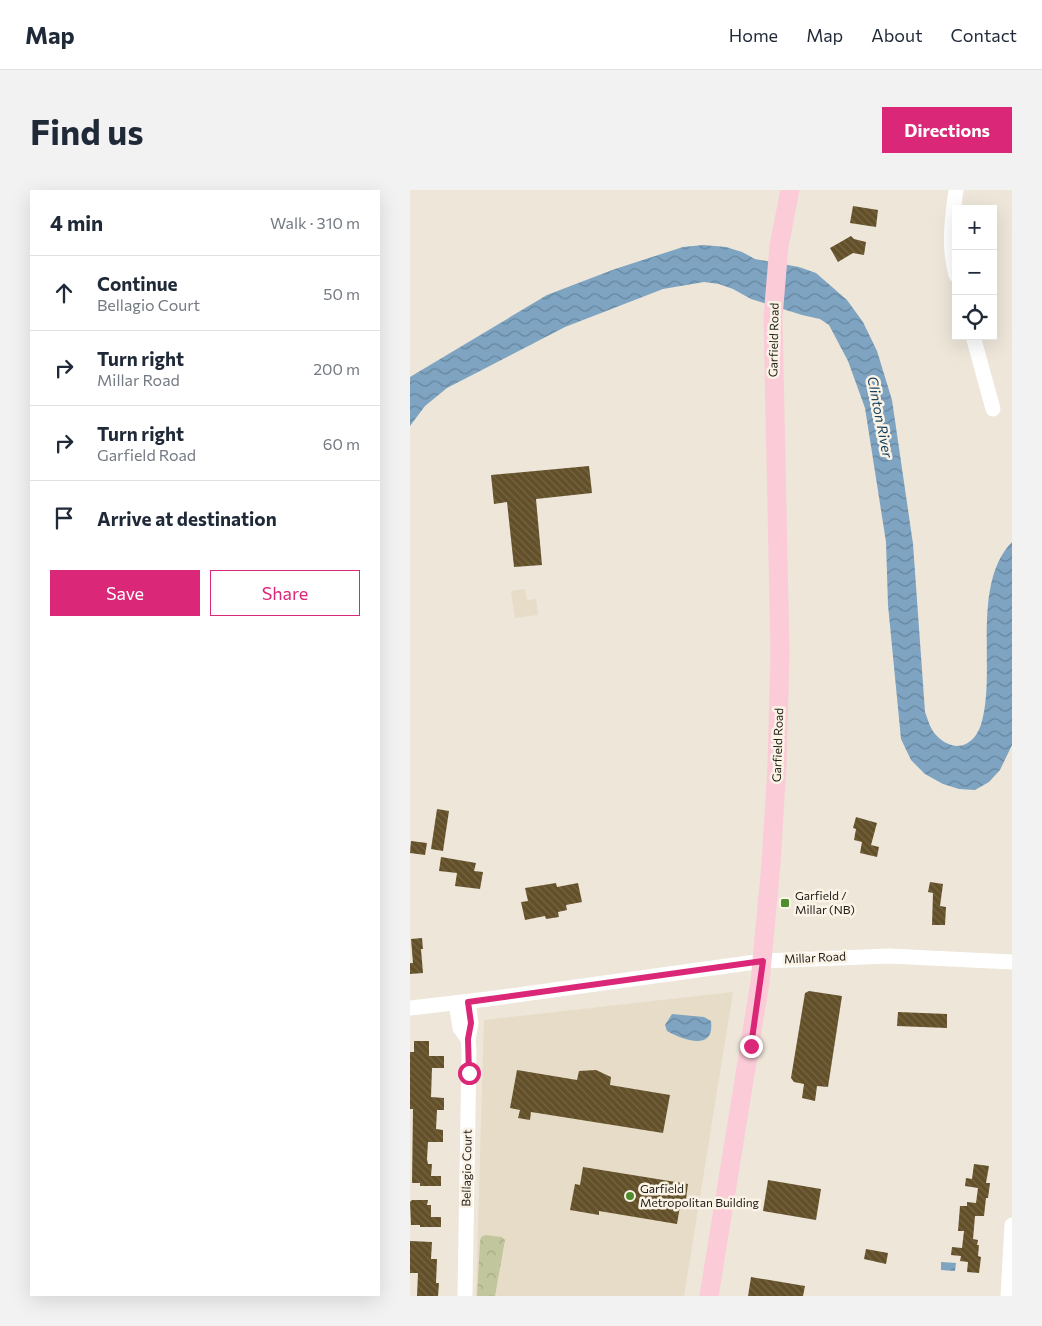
<!DOCTYPE html>
<html lang="en">
<head>
<meta charset="utf-8">
<style>
  :root { --surface:#fff; --page:#f2f2f3; --text:#1f2937; --muted:#747a83; --line:#e0e1e3; --accent:#db2777 }
  body { margin:0; font-family:Commissioner,sans-serif; background:var(--page); color:var(--text) }
  .controls { position:absolute; right:15px; top:15px; display:grid; overflow:hidden; border-radius:0px; box-shadow:0 5px 20px #0002 }
  .controls button { width:45px; height:45px; display:grid; place-items:center; padding:0; border:0; border-bottom:1px solid var(--line); background:var(--surface); color:var(--text); font:25px sans-serif }
  .stop { position:absolute; width:15px; height:15px; margin:-11px; border:4px solid #db2777; border-radius:50%; background:#fff }
  .stop.end { background:#db2777; border-color:#fff; box-shadow:0 1px 5px #0008 }
  .list { margin:0; padding:0; list-style:none }
  h2 { display:flex; justify-content:space-between; align-items:center; height:65px; margin:0; padding:0 20px; font-size:21px }
  h2 small { font-size:16px; font-weight:400; color:var(--muted) }
  .list li { display:grid; grid-template-columns:32px 1fr auto; gap:15px; align-items:center; box-sizing:border-box; height:75px; padding:0 20px; border-top:1px solid var(--line) }
  .list b { display:block; font-size:19px; white-space:nowrap }
  .list p { margin:0; font-size:16px; white-space:nowrap; color:var(--muted) }
  .list em { font-size:16px; font-style:normal; color:var(--muted) }
  .actions { display:flex; gap:10px; padding:15px 20px }
  .actions a { flex:1; padding:11px 0; border:1px solid var(--accent); border-radius:0px; text-align:center; font-size:18px; color:var(--accent) }
  .actions .main { background:var(--accent); color:#fff }
  .icon { flex:none; width:28px; height:28px; fill:none; stroke:currentColor; stroke-width:2; stroke-linecap:round; stroke-linejoin:round }
  .map { position:relative; flex:none; width:602px; height:1106px; overflow:hidden; border-radius:0px }
  header { display:flex; align-items:center; gap:30px; box-sizing:border-box; height:70px; padding:0 25px; background:var(--surface); border-bottom:1px solid var(--line) }
  header strong { font-size:24px }
  nav { display:flex; gap:28px; margin-inline-start:auto; font-size:18px }
  .intro { display:flex; align-items:center; justify-content:space-between; box-sizing:border-box; height:120px; padding:0 30px }
  h1 { margin:0; font-size:35px }
  .button { padding:12px 22px; border-radius:0px; background:var(--accent); color:#fff; font-size:18px; font-weight:700 }
  main { display:flex; gap:30px; padding:0 30px }
  aside { flex:1; background:var(--surface); border-radius:0px; box-shadow:0 5px 20px #0002 }
  .map>svg:first-child { display:block }
</style>
</head>
<body>
<header>
<strong>Map</strong>
<nav><a>Home</a><a>Map</a><a>About</a><a>Contact</a></nav>
</header>
<div class="intro"><h1>Find us</h1><a class="button">Directions</a></div>
<main>
<aside>
<h2>4 min<small>Walk · 310 m</small></h2>
<ul class="list">
<li><svg class="icon" aria-label="ahead" viewBox="0 0 24 24"><path d="M12 20V5M6 11l6-6 6 6"/></svg><div><b>Continue</b><p>Bellagio Court</p></div><em>50 m</em></li>
<li><svg class="icon" aria-label="right" viewBox="0 0 24 24"><path d="M7 20v-9h11M14 6l5 5-5 5"/></svg><div><b>Turn right</b><p>Millar Road</p></div><em>200 m</em></li>
<li><svg class="icon" aria-label="right" viewBox="0 0 24 24"><path d="M7 20v-9h11M14 6l5 5-5 5"/></svg><div><b>Turn right</b><p>Garfield Road</p></div><em>60 m</em></li>
<li><svg class="icon" aria-label="arrive" viewBox="0 0 24 24"><path d="M6 21V4h12l-3 4 3 4H6"/></svg><div><b>Arrive at destination</b></div></li>
</ul>
<div class="actions"><a class="main">Save</a><a>Share</a></div>
</aside>
<div class="map">
<svg width="602" height="1106" viewBox="0 0 602 1106">
  <defs>
    <pattern id="forest-crowns" width="20" height="18" patternUnits="userSpaceOnUse" patternTransform="scale(1.25)"><rect width="20" height="18" fill="#c2c69d"/><path d="M2 6a3 3 0 1 1 6 0M12 15a3 3 0 1 1 6 0" fill="none" stroke="#a6aa87"/></pattern>
    <pattern id="water-waves" width="16" height="10" patternUnits="userSpaceOnUse" patternTransform="scale(1.25)"><rect width="16" height="10" fill="#7ea4c2"/><path d="M0 5q4-4 8 0t8 0" fill="none" stroke="#67859d"/></pattern>
    <pattern id="building-back-hatch" width="6" height="6" patternUnits="userSpaceOnUse" patternTransform="scale(1.25)"><rect width="6" height="6" fill="#635029"/><path d="M-1 5l2 2M0 0l6 6M5-1l2 2" fill="none" stroke="#756646"/></pattern>
  </defs>
  <rect width="100%" height="100%" fill="#ede6d9"/>
  <g fill="#e7dcc7">
    <path d="M115,399L117,410L126,409L128,425L105,428L101,401Z"/>
    <path d="M323,802L274,1106H66L74,830Z"/>
  </g>
  <path fill="url(#forest-crowns)" d="M75,1045L92,1047L95,1050L85,1106H67L70,1052L71,1047Z"/>
  <g fill="url(#water-waves)">
    <path d="M293,55L316,57L332,62L345,69L389,77L406,83L437,110L453,132L467,161L482,210L503,354L515,522C518,530 521,541 527,546C546,565 566,555 572,531C586,480 561,394 602,352V555L590,580L579,592L565,600L549,599L533,594L515,584L501,570L491,549L478,415L476,352L455,218L438,171L419,135L410,129L392,125L341,109L323,99L309,94L294,92L253,99L155,137L37,198L15,216L0,236V187L137,105L205,79L273,57Z"/>
    <path d="M262,824L294,827L301,831C305,862 273,850 257,841L255,835Z"/>
    <path d="M531,1072L546,1073L545,1081L531,1080Z"/>
  </g>
  <g fill="url(#building-back-hatch)">
    <path d="M443,16L468,20L466,37L440,33Z"/>
    <path d="M441,46L444,49L456,52L454,65L443,63L428,72L420,58Z"/>
    <path d="M179,276L182,303L126,309L132,375L104,377L97,312L84,314L81,285Z"/>
    <path d="M27,619L39,621L33,661L21,659Z"/>
    <path d="M446,627L467,633L461,655L469,657L467,667L450,663L452,652L444,650L446,639L443,638Z"/>
    <path d="M1,651L17,653L15,665L0,663Z"/>
    <path d="M31,667L66,673L64,681L73,682L70,699L45,696L47,683L29,681Z"/>
    <path d="M520,692L533,694L530,716L536,717L535,735H522L523,703L518,702Z"/>
    <path d="M146,693L147,697L168,693L172,712L156,715L157,720L148,722L149,727L136,729L135,726L115,730L111,712L118,711L115,698Z"/>
    <path d="M12,748L13,759H11L13,783L0,784V773H3L1,749Z"/>
    <path d="M399,801L432,806L418,897L407,896L405,911L392,908L394,894L384,892L381,888L395,803Z"/>
    <path d="M488,822L537,824V838L487,836Z"/>
    <path d="M4,851H19V866H34V878H22L21,907L34,908V920H27L26,939L33,940V952H18L17,969L18,974H22L21,986H31V996H10V993H2L3,919H0V862H4Z"/>
    <path d="M107,880L167,890L169,881L186,880L201,887L200,895L260,905L253,943L121,922L120,930L108,928L110,920L100,918Z"/>
    <path d="M564,974L579,976L576,993H580L578,1008H576L574,1026H565L563,1049L568,1050L567,1055H569L568,1066L571,1067L569,1083L557,1082L558,1072L550,1071L551,1066L541,1065L542,1057L552,1058L554,1041H548L550,1016H557V1012L566,1013L568,998L555,996L556,988L562,989Z"/>
    <path d="M173,977L278,994L275,1017L270,1016L267,1034L189,1021V1025L160,1020L165,994L170,995Z"/>
    <path d="M358,990L411,999L406,1030L353,1021Z"/>
    <path d="M2,1010H18L17,1015H21V1027H31V1037H10V1035H1L0,1012Z"/>
    <path d="M0,1051L22,1052L21,1069H27L26,1093H29L28,1106H7L8,1083H0Z"/>
    <path d="M456,1059L478,1063L476,1074L454,1069Z"/>
    <path d="M341,1087L395,1096L393,1106H338Z"/>
  </g>
  <g fill="none" stroke-linecap="round" stroke-linejoin="round">
    <g stroke="#fff" stroke-width="15">
      <path d="M546,85C538,56 542,29 546,0"/>
      <path d="M563,146L583,219"/>
      <path d="M46,813L50,838L58,849"/>
      <path d="M0,818L78,809L353,771L479,766L602,772"/>
      <path d="M55,1106L59,862L58,849L61,833L58,812"/>
      <path d="M598,1106L602,1035"/>
    </g>
    <path stroke="#fbccd7" stroke-width="19" d="M299,1106L350,792L361,674L367,576L370,463L363,127L369,56L380,0"/>
  </g>
  <g fill="none" stroke-linecap="round" stroke-linejoin="round">
    <path stroke="#db2777" stroke-width="6" d="M59,883L58,849L61,833L58,812L353,771L341,856"/>
  </g>
  <g fill="#4d8d2e" stroke="#fbf3e6" stroke-width="2">
    <rect x="370" y="708" width="10" height="10" rx="2.5"/>
    <circle cx="220" cy="1006" r="5"/>
  </g>
  <g text-anchor="middle" stroke-width="5" stroke-linejoin="round" paint-order="stroke">
    <g font-size="12" fill="#23201c" stroke="#fbf3e6">
      <text transform="translate(364 150) rotate(-89)" y="4">Garfield Road</text>
      <text transform="translate(368 555) rotate(-88)" y="4">Garfield Road</text>
      <text transform="translate(405 768) rotate(-3)" y="4">Millar Road</text>
      <text transform="translate(57 978) rotate(-89)" y="4">Bellagio Court</text>
    </g>
    <g font-size="12" fill="#23201c" stroke="#fbf3e6" text-anchor="start">
      <text x="385" y="710">Garfield /<tspan x="385" dy="14">Millar (NB)</tspan></text>
      <text x="230" y="1003">Garfield<tspan x="230" dy="14">Metropolitan Building</tspan></text>
    </g>
    <g font-size="14" font-style="italic" fill="#164362" stroke="#fbf3e6">
      <text transform="translate(470 227) rotate(79)" y="5">Clinton River</text>
    </g>
  </g>
</svg>
<div class="controls">
<button>+</button>
<button>−</button>
<button><svg class="icon" aria-label="locate" viewBox="0 0 24 24"><circle cx="12" cy="12" r="6"/><path d="M12 2v4M12 18v4M2 12h4M18 12h4"/></svg></button>
</div>
<div class="stop" style="left:59px;top:883px"></div>
<div class="stop end" style="left:341px;top:856px"></div>
</div>
</main>
</body>
</html>
